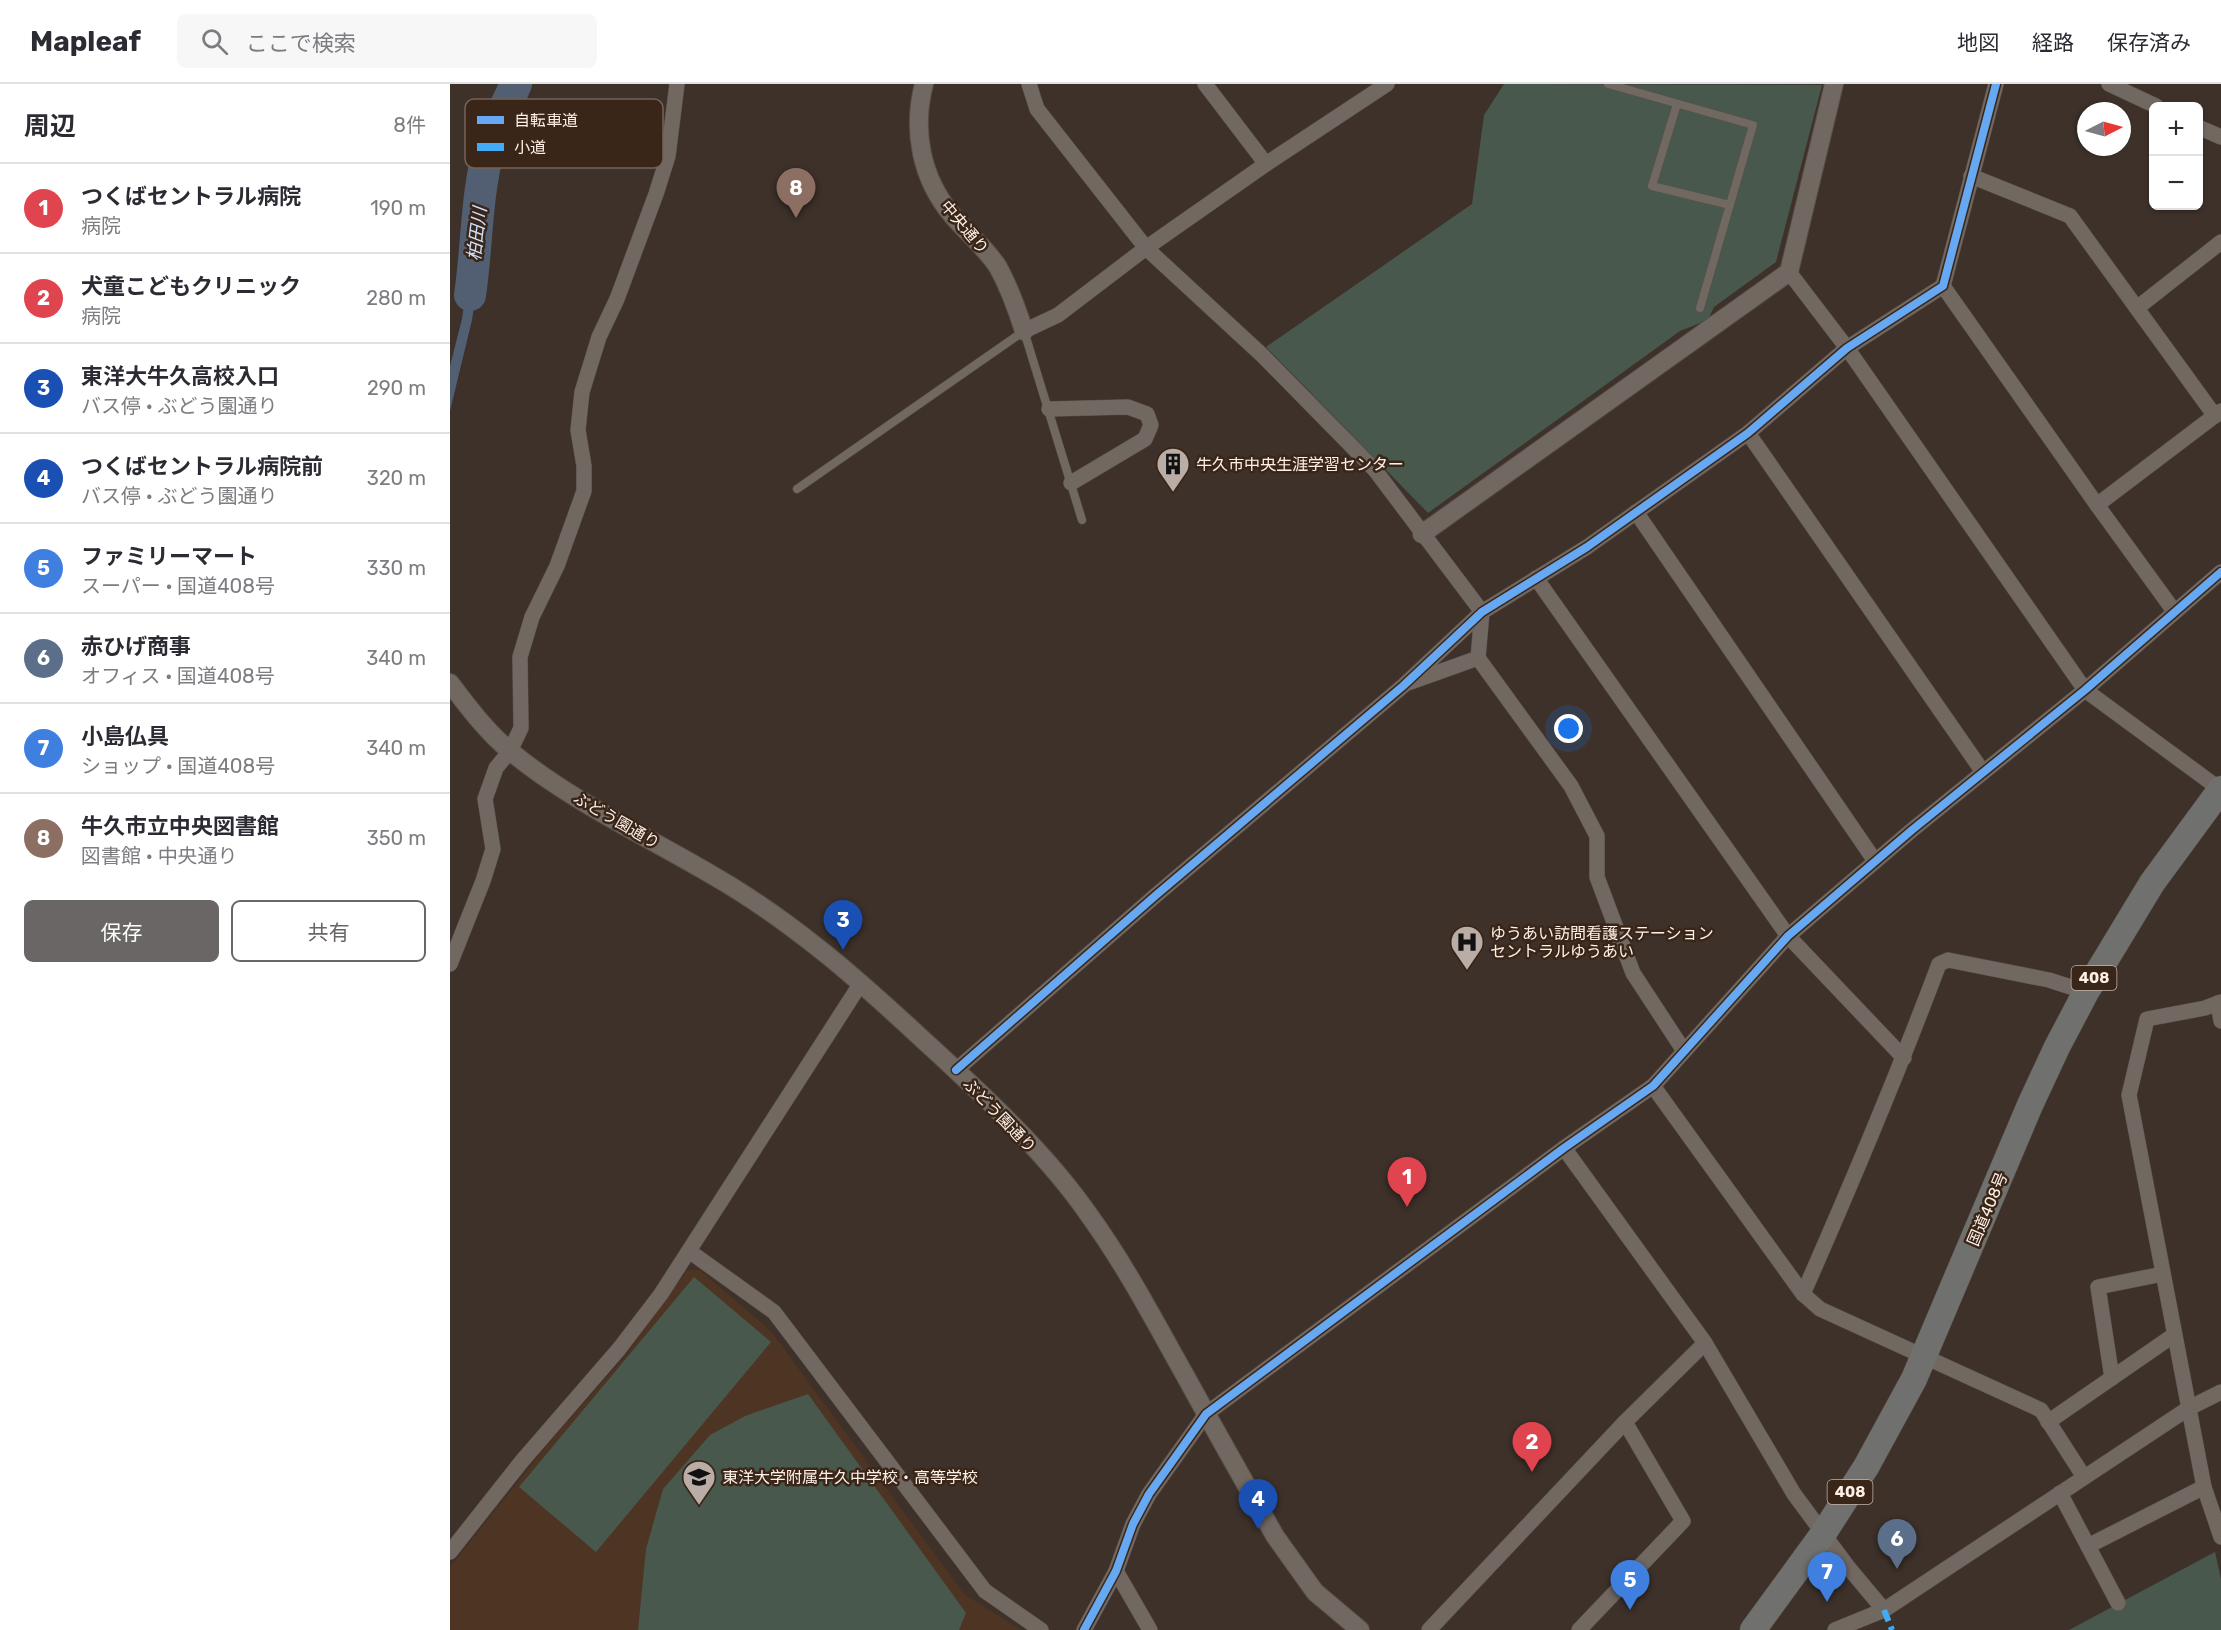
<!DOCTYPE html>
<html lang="ja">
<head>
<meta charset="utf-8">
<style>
  :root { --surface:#fff; --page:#f7f7f7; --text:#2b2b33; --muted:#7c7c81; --line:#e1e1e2; --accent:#6b6666 }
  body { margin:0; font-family:Rubik,"Noto Sans JP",sans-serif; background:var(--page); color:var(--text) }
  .controls { position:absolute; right:18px; top:18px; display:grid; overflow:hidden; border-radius:9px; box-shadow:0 2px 4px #0004 }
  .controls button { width:54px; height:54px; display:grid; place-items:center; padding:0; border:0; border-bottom:2px solid var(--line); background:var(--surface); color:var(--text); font:30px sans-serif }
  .compass { position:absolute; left:1627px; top:18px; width:54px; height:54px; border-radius:50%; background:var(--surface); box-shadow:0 2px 4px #0004; rotate:84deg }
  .you { position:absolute; left:1119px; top:645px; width:21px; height:21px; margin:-15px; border:4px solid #fff; border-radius:50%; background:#1a73e8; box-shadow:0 0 0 9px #1a73e833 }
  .badge { display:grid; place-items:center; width:39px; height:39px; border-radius:50%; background:var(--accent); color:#fff; font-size:20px; font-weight:700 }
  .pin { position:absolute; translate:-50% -50px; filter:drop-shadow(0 2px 3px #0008) }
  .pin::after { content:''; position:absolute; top:32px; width:21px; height:18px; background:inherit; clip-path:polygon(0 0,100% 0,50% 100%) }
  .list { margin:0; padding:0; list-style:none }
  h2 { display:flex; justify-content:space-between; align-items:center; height:78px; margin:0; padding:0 24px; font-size:26px }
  h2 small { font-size:20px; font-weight:400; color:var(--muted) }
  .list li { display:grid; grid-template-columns:39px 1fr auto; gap:18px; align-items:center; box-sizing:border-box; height:90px; padding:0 24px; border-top:2px solid var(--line) }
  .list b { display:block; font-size:22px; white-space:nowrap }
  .list p { margin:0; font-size:20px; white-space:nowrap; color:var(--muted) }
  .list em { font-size:20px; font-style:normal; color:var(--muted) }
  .actions { display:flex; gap:12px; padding:18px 24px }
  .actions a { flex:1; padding:14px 0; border:2px solid var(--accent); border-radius:9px; text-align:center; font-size:21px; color:var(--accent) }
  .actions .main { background:var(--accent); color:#fff }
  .icon { flex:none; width:33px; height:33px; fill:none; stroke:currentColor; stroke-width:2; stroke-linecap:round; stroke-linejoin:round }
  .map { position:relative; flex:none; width:1771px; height:1546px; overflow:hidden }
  header { display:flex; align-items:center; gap:36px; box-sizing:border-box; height:84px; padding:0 30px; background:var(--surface); border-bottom:2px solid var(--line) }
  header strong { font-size:28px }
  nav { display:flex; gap:33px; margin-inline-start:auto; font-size:21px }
  .search { width:420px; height:54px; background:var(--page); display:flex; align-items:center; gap:15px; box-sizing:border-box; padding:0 21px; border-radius:9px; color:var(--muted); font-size:22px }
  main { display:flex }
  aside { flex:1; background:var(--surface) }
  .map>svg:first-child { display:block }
</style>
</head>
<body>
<header>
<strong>Mapleaf</strong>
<div class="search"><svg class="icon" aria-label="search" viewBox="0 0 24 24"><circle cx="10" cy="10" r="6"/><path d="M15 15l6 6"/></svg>ここで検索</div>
<nav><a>地図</a><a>経路</a><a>保存済み</a></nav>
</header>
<main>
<aside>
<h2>周辺<small>8件</small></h2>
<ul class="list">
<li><span class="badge" style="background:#e0444e">1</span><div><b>つくばセントラル病院</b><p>病院</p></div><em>190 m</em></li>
<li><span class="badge" style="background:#e0444e">2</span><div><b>犬童こどもクリニック</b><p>病院</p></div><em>280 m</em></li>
<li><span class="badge" style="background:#1a4fb4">3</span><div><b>東洋大牛久高校入口</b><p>バス停 · ぶどう園通り</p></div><em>290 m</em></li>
<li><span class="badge" style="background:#1a4fb4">4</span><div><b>つくばセントラル病院前</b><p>バス停 · ぶどう園通り</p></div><em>320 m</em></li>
<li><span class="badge" style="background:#3f7fe0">5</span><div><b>ファミリーマート</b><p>スーパー · 国道408号</p></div><em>330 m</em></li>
<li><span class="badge" style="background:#5c6f8a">6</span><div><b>赤ひげ商事</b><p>オフィス · 国道408号</p></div><em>340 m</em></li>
<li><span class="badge" style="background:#3f7fe0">7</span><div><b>小島仏具</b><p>ショップ · 国道408号</p></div><em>340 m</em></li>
<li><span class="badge" style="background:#8d6e63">8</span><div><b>牛久市立中央図書館</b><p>図書館 · 中央通り</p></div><em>350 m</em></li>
</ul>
<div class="actions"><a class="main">保存</a><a>共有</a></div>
</aside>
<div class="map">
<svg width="1771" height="1546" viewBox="0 0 1771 1546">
  <rect width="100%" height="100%" fill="#3d312a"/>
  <path fill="#4d3423" d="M237,1186H250L321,1247L514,1510L571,1546H0V1483L97,1361L176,1271Z"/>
  <g fill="#49584d">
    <path d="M1054,0L1372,1L1326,178L1264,223L1258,236L1230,247L978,429L816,263L1022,120L1034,31Z"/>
    <path d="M244,1193L321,1258L146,1468L69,1403Z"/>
    <path d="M358,1310L516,1529L509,1546H188L196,1465L213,1405L260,1351L295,1332Z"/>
    <path d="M1765,1468L1771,1495V1546H1619Z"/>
  </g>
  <path fill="#525f73" d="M21,168L32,170L22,236L0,327V282L12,235Z"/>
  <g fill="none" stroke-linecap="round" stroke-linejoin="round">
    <path stroke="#525f73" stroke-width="32" d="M20,211C27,165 26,114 38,68C45,44 55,23 66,0"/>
    <g stroke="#574d46" stroke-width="9">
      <g id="service">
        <path d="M1158,0L1303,41L1250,224"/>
        <path d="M1227,20L1202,102L1280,121"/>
        <path d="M347,405L574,247L632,436"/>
      </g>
    </g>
    <g stroke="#574d46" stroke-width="16">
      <g id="minor">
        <path d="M579,0L587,25L696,164L812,271L925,386L1032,528L1028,574L958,599"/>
        <path d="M755,0L816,80"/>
        <path d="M1659,0L1706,22"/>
        <path d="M1748,43L1771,53"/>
        <path d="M1521,92L1620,132L1765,332"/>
        <path d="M1339,188L1397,264L1635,606L1771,706"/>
        <path d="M1493,202L1647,421L1724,527"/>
        <path d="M1687,224L1771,158"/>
        <path d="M574,247L608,231L696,164L816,80L937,0"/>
        <path d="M599,325L678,323L697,330L701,341L695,355L621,399"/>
        <path d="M1298,349L1533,688"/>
        <path d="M1647,421L1771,327"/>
        <path d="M1186,428L1425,777"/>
        <path d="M1086,494L1338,852L1454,974"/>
        <path d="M1028,574L1121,702L1147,752V793L1183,889L1234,967"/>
        <path d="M0,880L33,797L43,765L35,715L46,684L60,667L71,644L70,573L82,533L107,482L134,407V382L128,346L132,308L149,253L167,215L206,110L218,72L227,0"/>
        <path d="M1771,918L1755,924L1697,935L1679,1011L1754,1403L1771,1453"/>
        <path d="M1768,919L1771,937"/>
        <path d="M506,986L705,812L953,602L1032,528L1137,463L1298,349L1397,264L1493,202L1546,0"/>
        <path d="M1203,1002L1353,1210L1370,1225L1591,1326L1634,1393"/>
        <path d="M1114,1064L1255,1259L1344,1410L1398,1483L1434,1526L1739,1324L1771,1308"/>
        <path d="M239,1167L324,1228L535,1507L591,1546"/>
        <path d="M1353,1210C1401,1101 1447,992 1489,880L1498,876L1599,896L1636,908"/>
        <path d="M1662,1294L1648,1203L1713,1190"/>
        <path d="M1598,1338L1724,1251"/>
        <path d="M1610,1409L1668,1519"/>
        <path d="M1638,1462L1754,1403"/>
        <path d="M0,1468L72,1377L169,1265L211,1210L411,899"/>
        <path d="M666,1487L700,1546"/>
        <path d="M634,1546L666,1487L683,1440L699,1410L756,1330L1114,1064L1203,1002L1338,852L1462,746L1635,606L1771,488"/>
        <path d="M979,1546L1175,1338L1255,1259"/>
        <path d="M1129,1546L1233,1437L1175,1338"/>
        <path d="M1385,1546L1434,1526"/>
      </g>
    </g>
    <g stroke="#574d46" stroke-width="20">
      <g id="tertiary">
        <path d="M474,0C462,46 471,94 502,131C517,149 535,163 548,183C559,203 567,225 574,247"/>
        <path d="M972,450L1339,188L1384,0"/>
        <path d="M0,599C18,623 37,648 60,667C119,716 196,752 262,791C299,812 334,837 367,863C407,894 444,929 481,963C537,1015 596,1069 639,1131C676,1182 705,1238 736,1293C765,1346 795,1399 825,1452L865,1508L910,1546"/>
      </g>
    </g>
    <g stroke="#574d46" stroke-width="27">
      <path id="trunk" d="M1303,1546L1373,1450L1416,1383L1464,1295L1580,1021L1607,963L1636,908L1702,799L1771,705"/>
    </g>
    <use href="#service" stroke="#716862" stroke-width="8"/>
    <use href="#minor" stroke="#716862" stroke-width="15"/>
    <use href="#tertiary" stroke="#716862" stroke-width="18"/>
    <use href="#trunk" stroke="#70716e" stroke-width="26"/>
    <path stroke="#42abf6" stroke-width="6" stroke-dasharray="12 6" stroke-linecap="butt" d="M1434,1526L1442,1546"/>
    <g stroke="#3a2619" stroke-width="11">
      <g id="cycleway">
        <path d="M506,986L705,812L953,602L1032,528L1137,463L1298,349L1397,264L1493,202L1546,0"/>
        <path d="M634,1546L666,1487L683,1440L699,1410L756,1330L1114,1064L1203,1002L1338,852L1462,746L1635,606L1771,488"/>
      </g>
    </g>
    <use href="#cycleway" stroke="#66a8f1" stroke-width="8"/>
  </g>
  <defs>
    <g id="building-pin" transform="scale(1.725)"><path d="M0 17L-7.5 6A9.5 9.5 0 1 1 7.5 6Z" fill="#baada5" stroke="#3a2619"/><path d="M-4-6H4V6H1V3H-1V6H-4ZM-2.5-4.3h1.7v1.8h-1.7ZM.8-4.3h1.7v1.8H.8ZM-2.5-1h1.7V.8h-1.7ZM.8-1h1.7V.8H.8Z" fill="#111"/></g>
    <g id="hospital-pin" transform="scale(1.725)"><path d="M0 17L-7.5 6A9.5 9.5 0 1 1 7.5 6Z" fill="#baada5" stroke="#3a2619"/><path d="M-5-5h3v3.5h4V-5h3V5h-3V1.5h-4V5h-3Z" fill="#111"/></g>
    <g id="school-pin" transform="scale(1.725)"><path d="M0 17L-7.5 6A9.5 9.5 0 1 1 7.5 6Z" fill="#baada5" stroke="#3a2619"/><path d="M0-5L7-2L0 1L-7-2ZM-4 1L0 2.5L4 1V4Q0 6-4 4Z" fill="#111"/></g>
  </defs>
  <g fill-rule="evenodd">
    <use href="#building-pin" x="723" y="380"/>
    <use href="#hospital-pin" x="1017" y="858"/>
    <use href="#school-pin" x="249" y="1393"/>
  </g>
  <g text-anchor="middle" stroke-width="5" stroke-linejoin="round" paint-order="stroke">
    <g fill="#3a2619" stroke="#c3b3a9" stroke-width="1.5">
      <rect x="1621.5" y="882" width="45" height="24" rx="4.5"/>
      <rect x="1377.5" y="1396" width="45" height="24" rx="4.5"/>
    </g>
    <g font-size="15" font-weight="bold" fill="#fef0e7">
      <text x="1644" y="899">408</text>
      <text x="1400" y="1413">408</text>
    </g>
    <g font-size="16" fill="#fef0e7" stroke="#3a2619">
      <text transform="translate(515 143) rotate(50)" y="6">中央通り</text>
      <text transform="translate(167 736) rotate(30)" y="6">ぶどう園通り</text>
      <text transform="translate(550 1031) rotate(46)" y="6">ぶどう園通り</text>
      <text transform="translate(1537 1125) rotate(-67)" y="6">国道408号</text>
    </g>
    <g font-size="16" fill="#fef0e7" stroke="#3a2619" text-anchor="start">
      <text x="746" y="386">牛久市中央生涯学習センター</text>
      <text x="1040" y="855">ゆうあい訪問看護ステーション<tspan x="1040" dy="18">セントラルゆうあい</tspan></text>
      <text x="272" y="1399">東洋大学附属牛久中学校・高等学校</text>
    </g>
    <g font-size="18" font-style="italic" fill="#cde0fb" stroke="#3a2619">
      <text transform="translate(27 150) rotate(-83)" y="6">柏田川</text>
    </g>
  </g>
  <rect x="15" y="15" width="198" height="69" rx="9" fill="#3a2619" stroke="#756357" stroke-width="1.5"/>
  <rect x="27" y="32" width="27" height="8" fill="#66a8f1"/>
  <rect x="27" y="59" width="27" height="8" fill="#42abf6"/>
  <g font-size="16" fill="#fef0e7">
    <text x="64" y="42">自転車道</text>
    <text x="64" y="69">小道</text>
  </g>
</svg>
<div class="controls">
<button>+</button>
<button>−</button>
</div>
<svg class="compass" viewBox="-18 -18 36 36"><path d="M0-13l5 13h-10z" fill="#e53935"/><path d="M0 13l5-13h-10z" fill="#7c7c81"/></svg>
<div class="you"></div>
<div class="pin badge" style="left:957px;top:1123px;background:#e0444e">1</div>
<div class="pin badge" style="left:1082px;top:1388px;background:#e0444e">2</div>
<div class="pin badge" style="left:393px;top:866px;background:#1a4fb4">3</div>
<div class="pin badge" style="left:808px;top:1445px;background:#1a4fb4">4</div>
<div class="pin badge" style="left:1180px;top:1526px;background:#3f7fe0">5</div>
<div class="pin badge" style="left:1447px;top:1485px;background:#5c6f8a">6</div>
<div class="pin badge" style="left:1377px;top:1518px;background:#3f7fe0">7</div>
<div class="pin badge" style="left:346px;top:134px;background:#8d6e63">8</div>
</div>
</main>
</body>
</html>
